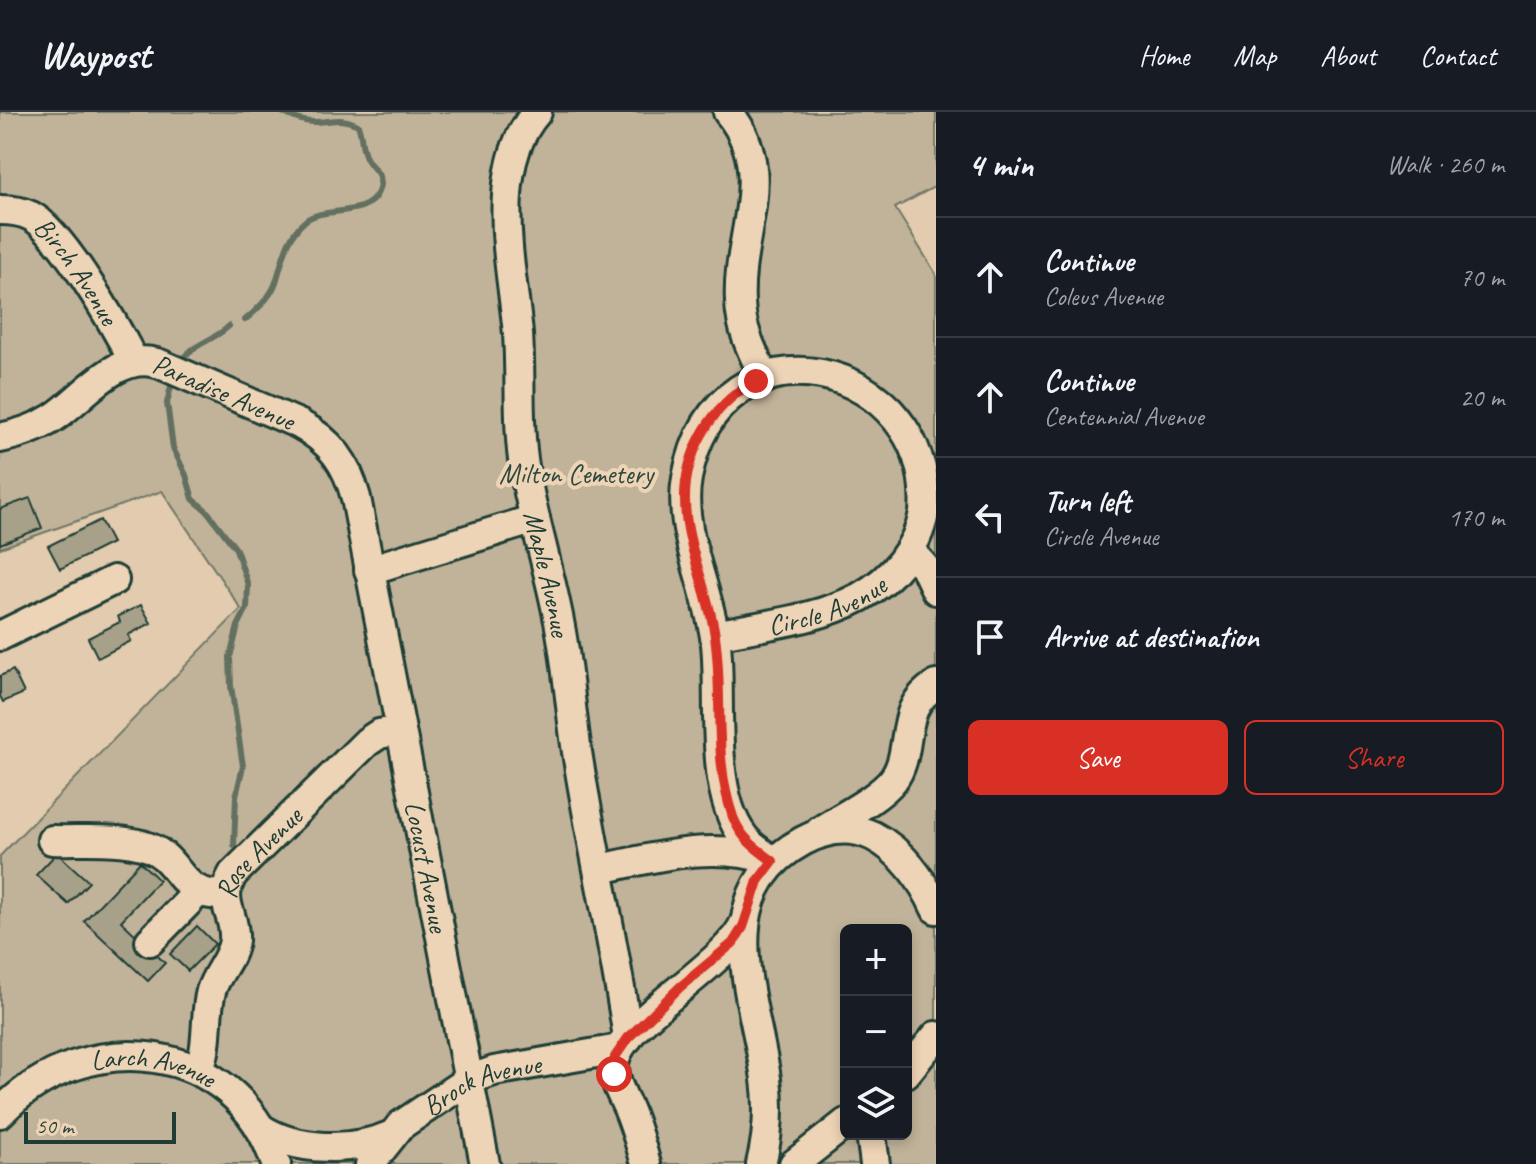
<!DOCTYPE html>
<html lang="en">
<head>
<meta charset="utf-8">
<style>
  :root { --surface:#171b24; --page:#242831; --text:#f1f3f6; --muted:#9ea1a6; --line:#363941; --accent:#d93025 }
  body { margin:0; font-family:Caveat,sans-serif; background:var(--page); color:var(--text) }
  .controls { position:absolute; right:24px; bottom:24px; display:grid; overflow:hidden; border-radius:12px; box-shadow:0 4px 12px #0003 }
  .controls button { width:72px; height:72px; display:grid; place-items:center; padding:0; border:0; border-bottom:2px solid var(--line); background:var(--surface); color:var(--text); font:40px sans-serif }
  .scale { position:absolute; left:24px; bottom:20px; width:152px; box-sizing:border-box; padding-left:8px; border:4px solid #1f3d34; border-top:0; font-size:22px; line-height:28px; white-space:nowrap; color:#1f3d34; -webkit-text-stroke:6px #eed4b6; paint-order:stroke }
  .stop { position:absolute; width:24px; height:24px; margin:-18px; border:6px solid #d93025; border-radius:50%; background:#fff }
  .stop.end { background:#d93025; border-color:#fff; box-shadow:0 2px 8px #0008 }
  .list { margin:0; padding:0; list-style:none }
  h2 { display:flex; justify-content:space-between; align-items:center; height:104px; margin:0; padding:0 32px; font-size:34px }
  h2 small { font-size:26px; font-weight:400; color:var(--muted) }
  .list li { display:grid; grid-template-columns:52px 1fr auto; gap:24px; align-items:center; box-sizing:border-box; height:120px; padding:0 32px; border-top:2px solid var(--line) }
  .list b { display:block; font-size:30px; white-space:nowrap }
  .list p { margin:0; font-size:26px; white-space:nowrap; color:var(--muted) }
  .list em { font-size:26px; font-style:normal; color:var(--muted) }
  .actions { display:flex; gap:16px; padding:24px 32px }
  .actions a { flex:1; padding:18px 0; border:2px solid var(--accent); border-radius:12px; text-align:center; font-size:28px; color:var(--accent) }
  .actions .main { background:var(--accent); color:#fff }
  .icon { flex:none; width:44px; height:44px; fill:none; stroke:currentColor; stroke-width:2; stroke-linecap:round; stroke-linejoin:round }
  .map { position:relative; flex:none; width:936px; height:1052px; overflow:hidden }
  header { display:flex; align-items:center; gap:48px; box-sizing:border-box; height:112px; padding:0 40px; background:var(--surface); border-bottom:2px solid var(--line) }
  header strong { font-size:38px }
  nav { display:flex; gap:44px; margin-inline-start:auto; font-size:28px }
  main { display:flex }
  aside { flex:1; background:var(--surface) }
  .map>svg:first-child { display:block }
</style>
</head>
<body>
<header>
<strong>Waypost</strong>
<nav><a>Home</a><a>Map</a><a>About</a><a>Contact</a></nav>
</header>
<main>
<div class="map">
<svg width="936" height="1052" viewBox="0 0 936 1052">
  <rect width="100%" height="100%" fill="#e2cbae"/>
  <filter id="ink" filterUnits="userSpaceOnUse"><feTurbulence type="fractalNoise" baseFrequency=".0125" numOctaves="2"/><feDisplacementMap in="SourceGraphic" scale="16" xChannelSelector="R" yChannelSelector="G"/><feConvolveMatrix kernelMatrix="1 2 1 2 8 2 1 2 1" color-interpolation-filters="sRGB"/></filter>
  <g filter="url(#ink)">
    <path fill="#c1b39a" stroke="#707867" stroke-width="2" fill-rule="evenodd" d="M0,0H936V74L895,96L936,162V1052H0V744L241,497L162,379L0,436ZM846,818H906V1022H846Z"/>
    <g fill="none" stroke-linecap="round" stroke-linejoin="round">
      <g stroke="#646f5f" stroke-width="6">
        <path d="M245,208C257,198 271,185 276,170C283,148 286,125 305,109C325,93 366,107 378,80C386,60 370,58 365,43C361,33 362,23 358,13C342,4 330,10 313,10C303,10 291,5 282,0"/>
        <path d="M180,252C188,233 214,229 229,214"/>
        <path d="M173,266L167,291L173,336L186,363L193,387L207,399L236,437L248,473L247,496L238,514L230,545L231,574L243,654L236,684L234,733"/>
      </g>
    </g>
    <g fill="#a8a18a" stroke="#1f3d34" stroke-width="2">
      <path d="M30,386L42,416L0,432V397Z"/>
      <path d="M100,408L112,431L60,457L48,434Z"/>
      <path d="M141,493L151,511L128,523L131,529L98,546L88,526L120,510L118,504Z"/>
      <path d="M13,558L24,581L3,590L0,584V564Z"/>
      <path d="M57,741L89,770L68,792L36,763Z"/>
      <path d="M140,750L159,768L121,809L165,851L148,869L84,809Z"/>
      <path d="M197,814L215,832L188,859L170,842Z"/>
    </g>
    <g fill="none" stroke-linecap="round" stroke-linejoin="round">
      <g stroke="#1f3d34" stroke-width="34">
        <g id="minor">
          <path id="s1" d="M537,0C487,56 512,155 518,222C521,268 517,315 525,361C535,415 552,467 561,520C568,560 571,600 577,640C592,736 614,830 628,926"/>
          <path d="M728,0C778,60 736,122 740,190C741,219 753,241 765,266"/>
          <path id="s2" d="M0,98C11,98 21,99 31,104C62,120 116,215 133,248"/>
          <path id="s3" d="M0,326C19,322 36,317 53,306C85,285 118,237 160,252L299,312C331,329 347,351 356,386L485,1052"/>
          <path d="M910,438L926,457L936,478"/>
          <path d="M369,458L535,407"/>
          <path id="s4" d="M715,523C763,513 817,508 860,485C892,467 917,437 924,401C936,248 718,195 687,366C677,419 710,478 716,532C722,587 707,688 749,731C756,738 765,743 773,749"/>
          <path d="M0,524L114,468"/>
          <path d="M820,719C841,705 878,687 893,668C915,639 896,596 936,573"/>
          <path d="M52,728C80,729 122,725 148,735C183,748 176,784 225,783"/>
          <path d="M600,757C656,745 712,729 768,747"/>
          <path d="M150,829L198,780"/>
          <path id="s5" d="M198,959C210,934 204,905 211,879C216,861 232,847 234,828C236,801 216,791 233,762L367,630L379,622L400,618"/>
          <path d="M906,961L936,924"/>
          <path id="s6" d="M0,1001C85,912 236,926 276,1052"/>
          <path d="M260,1016C296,1040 353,1040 392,1023"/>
          <path d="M871,1022L875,1052"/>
          <path id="s7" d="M370,1052L401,1013L468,968L494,959L619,937"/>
          <path d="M646,1052C641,1034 636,1016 629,999C623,984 613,969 614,953C616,911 728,853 745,810"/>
          <path d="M761,1052C768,1024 770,996 766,967C755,885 707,781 803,729C825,717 850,713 873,724C902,739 923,768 936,797"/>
          <path d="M794,1052L846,1011"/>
        </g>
      </g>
      <use href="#minor" stroke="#eed4b6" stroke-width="28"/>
    </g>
  </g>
  <g fill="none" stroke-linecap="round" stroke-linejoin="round" filter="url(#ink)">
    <path stroke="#d93025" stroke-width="10" d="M614,962L615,945L628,926L680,875L733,831L743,815L758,769L773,749C755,736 741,726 733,705C712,644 724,586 715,524C708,473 679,422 686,370C692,328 718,288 756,269"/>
  </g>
  <g text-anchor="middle" stroke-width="8" stroke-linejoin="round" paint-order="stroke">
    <g font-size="28" fill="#1f3d34" stroke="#eed4b6">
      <text dy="10" stroke="none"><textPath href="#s2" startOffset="104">Birch Avenue</textPath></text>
      <text dy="10" stroke="none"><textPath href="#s3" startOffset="252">Paradise Avenue</textPath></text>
      <text dy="10" stroke="none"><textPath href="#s1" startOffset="472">Maple Avenue</textPath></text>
      <text dy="10" stroke="none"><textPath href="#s4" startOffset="116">Circle Avenue</textPath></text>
      <text dy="10" stroke="none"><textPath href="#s5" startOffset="238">Rose Avenue</textPath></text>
      <text dy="10" stroke="none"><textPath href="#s3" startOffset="806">Locust Avenue</textPath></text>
      <text dy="10" stroke="none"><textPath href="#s6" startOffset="170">Larch Avenue</textPath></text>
      <text dy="10" stroke="none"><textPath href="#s7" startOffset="142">Brock Avenue</textPath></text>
    </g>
    <g font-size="28" fill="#2f493e" stroke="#eed4b6">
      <text x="576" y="371">Milton Cemetery</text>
    </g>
  </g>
</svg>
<div class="controls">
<button>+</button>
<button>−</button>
<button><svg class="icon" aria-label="layers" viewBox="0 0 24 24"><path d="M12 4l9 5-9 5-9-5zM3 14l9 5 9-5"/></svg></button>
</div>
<div class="scale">50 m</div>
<div class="stop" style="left:614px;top:962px"></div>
<div class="stop end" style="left:756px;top:269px"></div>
</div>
<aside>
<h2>4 min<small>Walk · 260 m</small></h2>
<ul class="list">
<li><svg class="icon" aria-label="ahead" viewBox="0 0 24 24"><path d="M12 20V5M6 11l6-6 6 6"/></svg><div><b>Continue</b><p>Coleus Avenue</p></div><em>70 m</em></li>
<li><svg class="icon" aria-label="ahead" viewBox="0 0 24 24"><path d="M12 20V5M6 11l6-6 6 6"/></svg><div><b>Continue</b><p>Centennial Avenue</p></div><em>20 m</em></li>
<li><svg class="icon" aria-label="left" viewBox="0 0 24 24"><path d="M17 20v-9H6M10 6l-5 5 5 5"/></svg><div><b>Turn left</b><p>Circle Avenue</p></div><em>170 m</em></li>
<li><svg class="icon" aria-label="arrive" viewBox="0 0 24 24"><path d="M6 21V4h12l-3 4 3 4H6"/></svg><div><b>Arrive at destination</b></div></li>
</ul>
<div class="actions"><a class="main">Save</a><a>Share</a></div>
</aside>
</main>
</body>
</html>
